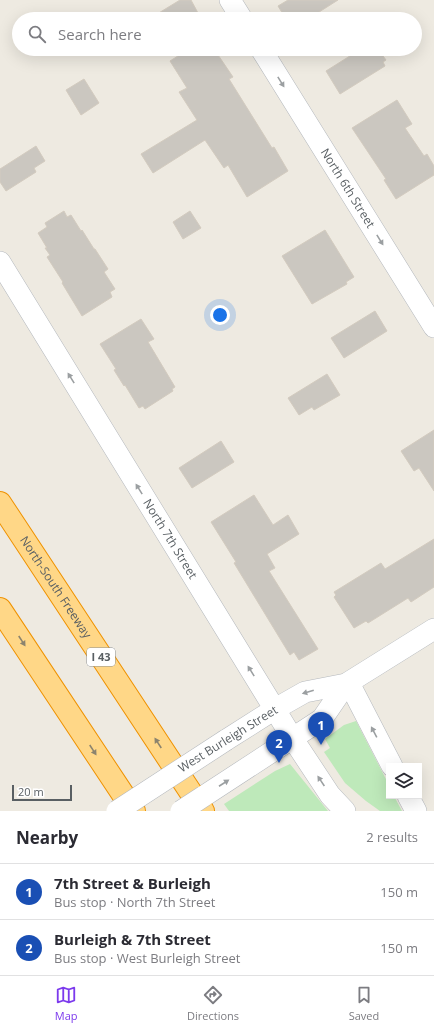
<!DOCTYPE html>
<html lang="en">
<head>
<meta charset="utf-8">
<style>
  :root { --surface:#fff; --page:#f2f2f3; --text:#2b2b33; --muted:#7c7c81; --line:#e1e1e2; --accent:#7c3aed }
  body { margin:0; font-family:"Open Sans",sans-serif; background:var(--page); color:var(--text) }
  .controls { position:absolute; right:12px; bottom:12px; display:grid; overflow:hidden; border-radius:0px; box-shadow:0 4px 16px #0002 }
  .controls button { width:36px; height:36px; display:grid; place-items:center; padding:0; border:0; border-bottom:1px solid var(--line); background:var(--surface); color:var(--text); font:20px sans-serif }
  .scale { position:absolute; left:12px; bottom:10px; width:60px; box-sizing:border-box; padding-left:4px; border:2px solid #595f63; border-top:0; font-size:11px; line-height:14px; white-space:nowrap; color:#595f63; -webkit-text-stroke:3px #fff; paint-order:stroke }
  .you { position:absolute; left:220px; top:315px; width:14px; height:14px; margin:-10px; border:3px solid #fff; border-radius:50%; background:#1a73e8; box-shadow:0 0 0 6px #1a73e833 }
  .badge { display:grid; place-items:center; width:26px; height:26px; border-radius:50%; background:var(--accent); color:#fff; font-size:13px; font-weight:700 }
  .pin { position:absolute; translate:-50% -33px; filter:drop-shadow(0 1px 2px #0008) }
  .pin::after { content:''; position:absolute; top:21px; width:14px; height:12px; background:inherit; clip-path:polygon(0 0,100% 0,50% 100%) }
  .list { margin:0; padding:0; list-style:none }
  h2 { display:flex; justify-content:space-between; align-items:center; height:52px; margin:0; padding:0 16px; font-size:17px }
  h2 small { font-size:13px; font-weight:400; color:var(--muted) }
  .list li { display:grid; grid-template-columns:26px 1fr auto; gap:12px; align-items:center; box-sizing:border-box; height:56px; padding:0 16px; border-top:1px solid var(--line) }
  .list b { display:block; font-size:15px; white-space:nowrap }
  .list p { margin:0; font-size:13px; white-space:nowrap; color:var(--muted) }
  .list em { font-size:13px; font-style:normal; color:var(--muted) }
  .icon { flex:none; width:22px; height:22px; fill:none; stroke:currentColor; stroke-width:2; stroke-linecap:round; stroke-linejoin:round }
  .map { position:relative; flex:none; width:434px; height:811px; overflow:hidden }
  .search { position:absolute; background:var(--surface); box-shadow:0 4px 16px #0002; left:12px; right:12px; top:12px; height:44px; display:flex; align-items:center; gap:10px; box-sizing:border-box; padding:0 14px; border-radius:22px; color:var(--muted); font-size:15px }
  .sheet { height:164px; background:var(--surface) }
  nav { display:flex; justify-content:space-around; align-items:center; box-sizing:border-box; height:56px; border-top:1px solid var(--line); background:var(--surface); font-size:11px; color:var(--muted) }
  nav a { display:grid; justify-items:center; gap:2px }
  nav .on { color:var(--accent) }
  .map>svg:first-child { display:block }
</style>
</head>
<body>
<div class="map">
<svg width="434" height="811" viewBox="0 0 434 811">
  <rect width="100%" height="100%" fill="#eeeae1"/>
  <g fill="#bee9ba">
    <path d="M356,721L389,785V796H394L402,811H380L366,801L345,783L324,752L330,748L325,739L344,725Z"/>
    <path d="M290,764L328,811H229L224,804L275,771Z"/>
  </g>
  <g fill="#cbc7c0" stroke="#d3cbbf">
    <path d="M180,0H191L198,13L188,19H149Z"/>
    <path d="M288,0H338L308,19H286L278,6Z"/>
    <path d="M189,49H214L233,77L229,79L272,148L274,147L288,171L247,197L228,165L224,168L205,140L153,173L141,154L197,120L179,92L187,88L170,61Z"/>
    <path d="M361,49H378L386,60L383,62L385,66L340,94L326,71Z"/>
    <path d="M84,79L99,103L81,115L66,90Z"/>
    <path d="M397,100L412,124L405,128L424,156L427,154L434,166V175L396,199L384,180L386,179L352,128Z"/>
    <path d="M36,146L45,161L34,168L36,172L6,191L0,182V169Z"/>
    <path d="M64,211L67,217L71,215L81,231L82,230L94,249H95L108,269L104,272L115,289L110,292L112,297L82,316L62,283L63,282L47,257L50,255L45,248H47L38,233L47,227L45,223Z"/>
    <path d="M190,211L201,228L183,239L173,222Z"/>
    <path d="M325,230L354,277L346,282L347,284L312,304L282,256Z"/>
    <path d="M375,311L387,331L344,358L331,338Z"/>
    <path d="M141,319L154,339L148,342L175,387L172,389L173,391L145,409L143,406L139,408L125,385L124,386L114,370L116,369L100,344Z"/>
    <path d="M327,374L340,395L314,410L312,407L299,415L288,398Z"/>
    <path d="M434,430V491L419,468L414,471L401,451Z"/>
    <path d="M221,441L234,462L192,488L179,468Z"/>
    <path d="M254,495L273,525L288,515L299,534L267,554L275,568L269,571L318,649L299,660L294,652L290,655L234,563L236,562L211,522Z"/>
    <path d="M434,539V587L411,602L408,598L368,623L366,621L354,628L334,597L336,595L334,592L381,563L385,569Z"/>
  </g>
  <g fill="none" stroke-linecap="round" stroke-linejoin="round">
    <g stroke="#b4b8bd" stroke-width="22">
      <g id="minor">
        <path d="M230,0L242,19"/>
        <path id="s1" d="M261,49L434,327"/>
        <path id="s2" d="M0,262L293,739L330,795L345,811"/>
        <path d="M349,683L392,766"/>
        <path d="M226,740L275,709L305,692L346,684L434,629"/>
        <path d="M204,796L322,719L346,684"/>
        <path d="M408,796L416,811"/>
      </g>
    </g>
    <g stroke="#ef9200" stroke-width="24">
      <g id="highway">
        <path id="s3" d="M0,503L203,811"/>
        <path d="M0,609L134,811"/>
      </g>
    </g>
    <use href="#minor" stroke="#fff" stroke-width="21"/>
    <use href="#highway" stroke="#ffd787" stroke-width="22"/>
    <g stroke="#b4b8bd" stroke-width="22" stroke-linecap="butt">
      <g id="minor-bridge">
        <path d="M117,811L226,740"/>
        <path d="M181,811L204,796"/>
      </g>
    </g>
    <use href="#minor-bridge" stroke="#fff" stroke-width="21"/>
  </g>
  <defs><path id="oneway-solid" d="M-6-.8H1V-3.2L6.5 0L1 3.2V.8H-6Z"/></defs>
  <g fill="#9b9fa1">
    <use href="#oneway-solid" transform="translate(281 82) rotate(58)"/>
    <use href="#oneway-solid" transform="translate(380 240) rotate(58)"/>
    <use href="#oneway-solid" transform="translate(71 378) rotate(-122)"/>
    <use href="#oneway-solid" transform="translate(139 489) rotate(-122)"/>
    <use href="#oneway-solid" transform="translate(251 671) rotate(-122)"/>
    <use href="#oneway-solid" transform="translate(308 692) rotate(164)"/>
    <use href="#oneway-solid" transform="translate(374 732) rotate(-118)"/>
    <use href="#oneway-solid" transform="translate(321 781) rotate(-124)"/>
    <use href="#oneway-solid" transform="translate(224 783) rotate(-33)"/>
  </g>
  <g fill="#8b836e">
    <use href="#oneway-solid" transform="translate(22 641) rotate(57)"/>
    <use href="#oneway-solid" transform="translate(158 743) rotate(-123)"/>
    <use href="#oneway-solid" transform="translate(93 750) rotate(57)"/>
  </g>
  <g text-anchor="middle" stroke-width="3.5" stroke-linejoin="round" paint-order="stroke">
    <rect fill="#fff" stroke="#8b8f92" stroke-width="1" x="87" y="648" width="28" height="18" rx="3"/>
    <g font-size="11" font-weight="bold" fill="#595f63">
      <text x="101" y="661">I 43</text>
    </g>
    <g font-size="12" fill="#595f63" stroke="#fff">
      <text dy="4" stroke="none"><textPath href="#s1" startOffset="164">North 6th Street</textPath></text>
      <text dy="4" stroke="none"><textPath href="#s2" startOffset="325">North 7th Street</textPath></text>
      <text dy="4" stroke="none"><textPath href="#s3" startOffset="101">North-South Freeway</textPath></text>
      <text transform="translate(228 739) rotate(-32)" y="4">West Burleigh Street</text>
    </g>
  </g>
</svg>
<div class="controls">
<button><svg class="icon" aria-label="layers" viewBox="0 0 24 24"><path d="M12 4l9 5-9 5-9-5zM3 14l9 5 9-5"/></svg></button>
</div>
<div class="scale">20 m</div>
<div class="you"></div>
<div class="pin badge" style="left:321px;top:745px;background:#1a4fb4">1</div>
<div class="pin badge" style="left:279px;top:763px;background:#1a4fb4">2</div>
<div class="search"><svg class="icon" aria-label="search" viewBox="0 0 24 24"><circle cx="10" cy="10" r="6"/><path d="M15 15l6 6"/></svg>Search here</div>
</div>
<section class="sheet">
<h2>Nearby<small>2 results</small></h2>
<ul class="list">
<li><span class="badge" style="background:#1a4fb4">1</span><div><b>7th Street &amp; Burleigh</b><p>Bus stop · North 7th Street</p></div><em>150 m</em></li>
<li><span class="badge" style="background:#1a4fb4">2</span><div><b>Burleigh &amp; 7th Street</b><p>Bus stop · West Burleigh Street</p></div><em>150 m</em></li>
</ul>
</section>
<nav>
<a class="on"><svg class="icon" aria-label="map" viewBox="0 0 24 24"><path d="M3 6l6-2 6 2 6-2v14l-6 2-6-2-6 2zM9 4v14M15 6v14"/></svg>Map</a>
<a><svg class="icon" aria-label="directions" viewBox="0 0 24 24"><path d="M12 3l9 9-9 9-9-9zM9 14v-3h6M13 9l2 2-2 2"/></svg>Directions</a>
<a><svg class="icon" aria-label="saved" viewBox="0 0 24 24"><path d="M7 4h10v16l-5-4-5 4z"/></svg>Saved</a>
</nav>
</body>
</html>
